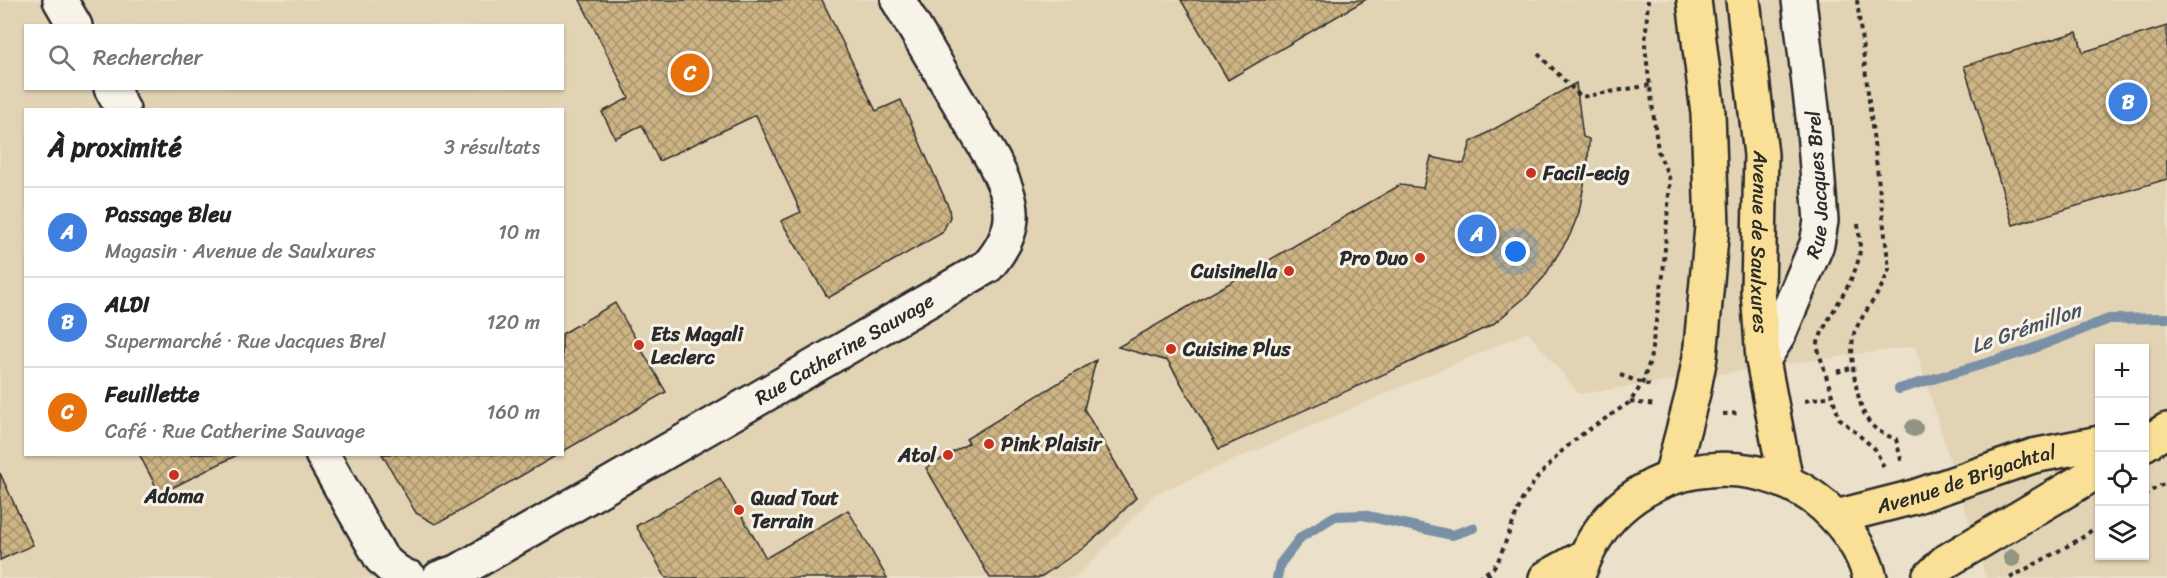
<!DOCTYPE html>
<html lang="fr">
<head>
<meta charset="utf-8">
<style>
  :root { --surface:#fff; --page:#f6f6f6; --text:#222; --muted:#767676; --line:#e0e0e0; --accent:#d93025 }
  body { margin:0; font-family:Sriracha,sans-serif; background:var(--page); color:var(--text) }
  .controls { position:absolute; right:18px; bottom:18px; display:grid; overflow:hidden; border-radius:0px; box-shadow:0 2px 4px #0004 }
  .controls button { width:54px; height:54px; display:grid; place-items:center; padding:0; border:0; border-bottom:2px solid var(--line); background:var(--surface); color:var(--text); font:30px sans-serif }
  .you { position:absolute; left:1516px; top:252px; width:21px; height:21px; margin:-15px; border:4px solid #fff; border-radius:50%; background:#1a73e8; box-shadow:0 0 0 9px #1a73e833 }
  .badge { display:grid; place-items:center; width:39px; height:39px; border-radius:50%; background:var(--accent); color:#fff; font-size:20px; font-weight:700 }
  .pin { position:absolute; translate:-50% -50%; border:3px solid #fff; box-shadow:0 2px 6px #0006 }
  .list { margin:0; padding:0; list-style:none }
  h2 { display:flex; justify-content:space-between; align-items:center; height:78px; margin:0; padding:0 24px; font-size:26px }
  h2 small { font-size:20px; font-weight:400; color:var(--muted) }
  .list li { display:grid; grid-template-columns:39px 1fr auto; gap:18px; align-items:center; box-sizing:border-box; height:90px; padding:0 24px; border-top:2px solid var(--line) }
  .list b { display:block; font-size:22px; white-space:nowrap }
  .list p { margin:0; font-size:20px; white-space:nowrap; color:var(--muted) }
  .list em { font-size:20px; font-style:normal; color:var(--muted) }
  .icon { flex:none; width:33px; height:33px; fill:none; stroke:currentColor; stroke-width:2; stroke-linecap:round; stroke-linejoin:round }
  .map { position:relative; flex:none; width:2167px; height:578px; overflow:hidden }
  .search { position:absolute; background:var(--surface); box-shadow:0 2px 4px #0004; left:24px; top:24px; width:540px; height:66px; display:flex; align-items:center; gap:15px; box-sizing:border-box; padding:0 21px; border-radius:0px; color:var(--muted); font-size:22px }
  .panel { position:absolute; background:var(--surface); box-shadow:0 2px 4px #0004; left:24px; top:108px; width:540px; height:348px; border-radius:0px }
  .map>svg:first-child { display:block }
</style>
</head>
<body>
<div class="map">
<svg width="2167" height="578" viewBox="0 0 2167 578">
  <defs>
    <pattern id="building-cross-hatch" width="8" height="8" patternUnits="userSpaceOnUse" patternTransform="scale(1.5)"><rect width="8" height="8" fill="#ceb485"/><path d="M0 0l8 8M0 8l8-8" fill="none" stroke="#a7936d"/></pattern>
  </defs>
  <rect width="100%" height="100%" fill="#ebe0ca"/>
  <filter id="ink" filterUnits="userSpaceOnUse"><feTurbulence type="fractalNoise" baseFrequency=".0167" numOctaves="2"/><feDisplacementMap in="SourceGraphic" scale="12" xChannelSelector="R" yChannelSelector="G"/><feConvolveMatrix kernelMatrix="1 2 1 2 8 2 1 2 1" color-interpolation-filters="sRGB"/></filter>
  <g filter="url(#ink)">
    <path fill="#e2d3b5" fill-rule="evenodd" d="M0,0H2167V578H1986L1915,346L1579,394L1528,332L1155,494L1076,578H0ZM26,26H562V88H26ZM26,110H562V454H26ZM2100,348H2144V556H2100Z"/>
    <g fill="none" stroke-linecap="round" stroke-linejoin="round">
      <g stroke="#7a90a6" stroke-width="10">
        <path d="M1899,389L2024,352L2109,319L2167,318"/>
        <path d="M1277,578L1280,564L1301,537L1335,516L1363,515L1452,535L1473,528"/>
      </g>
    </g>
    <g fill="url(#building-cross-hatch)" stroke="#2b2b2b" stroke-width="1.5">
      <path d="M580,0H822L876,111L901,100L949,208L950,217L942,233L828,298L781,221L801,212L756,115L659,161L642,125L615,138L602,112L629,98Z"/>
      <path d="M1181,0H1365L1228,80Z"/>
      <path d="M2167,26V179L2013,225L1964,66L2077,32L2083,52Z"/>
      <path d="M1576,83L1583,137L1589,139L1588,163L1579,212L1570,235L1544,277L1528,295L1492,325L1219,449L1168,361L1118,347L1400,185L1423,188L1431,157L1464,164L1471,142Z"/>
      <path d="M615,303L666,392L562,452V334Z"/>
      <path d="M1096,360L1084,409L1136,498L1101,533L1082,549L1042,576L1037,578H990L926,468L969,443L966,439Z"/>
      <path d="M139,454H239L160,494Z"/>
      <path d="M382,454H559L444,520L435,524L416,513Z"/>
      <path d="M0,473L33,545L0,560Z"/>
      <path d="M720,478L766,558L848,510L887,578H666L636,526Z"/>
    </g>
    <g fill="none" stroke-linecap="round" stroke-linejoin="round">
      <g stroke="#2b2b2b" stroke-width="38">
        <g id="minor">
          <path d="M60,0L75,26"/>
          <path d="M111,88L123,110"/>
          <path id="s1" d="M1763,360L1778,336L1817,244L1821,221L1813,117L1799,0"/>
          <path d="M322,454L381,558C389,566 398,575 410,578"/>
          <path id="s2" d="M439,578L459,571L988,266C1022,226 1014,202 993,160L898,0"/>
        </g>
      </g>
      <g stroke="#2b2b2b" stroke-width="38">
        <g id="major">
          <path id="s3" d="M1743,0L1761,155L1758,290L1763,360L1786,482"/>
          <path d="M2144,444L2167,430"/>
          <path d="M1671,477L1693,393L1700,357L1712,227L1708,113L1694,0"/>
          <path id="s4" d="M1836,517L1914,497L2033,456L2100,443"/>
          <path d="M1546,578L1584,557"/>
          <path d="M1577,578C1586,552 1598,528 1619,509C1675,457 1767,456 1824,506C1845,525 1863,550 1870,578"/>
          <path d="M1929,578L1945,562L2100,470"/>
        </g>
      </g>
      <g stroke="#2b2b2b" stroke-width="4" stroke-dasharray="4.5 4.5" stroke-linecap="butt">
        <path d="M1857,0L1889,269C1882,292 1865,309 1855,331C1847,348 1857,407 1869,422C1876,431 1885,435 1896,439L1902,464"/>
        <path d="M1538,54L1581,97L1651,85"/>
        <path d="M1858,224C1859,235 1861,246 1859,257C1852,289 1826,315 1817,346L1839,418L1875,449L1885,469"/>
        <path d="M1837,372L1854,367"/>
        <path d="M1620,375L1654,387"/>
        <path d="M1805,401L1831,396"/>
        <path d="M1630,402L1656,405"/>
        <path d="M1723,414L1739,413"/>
        <path d="M2144,495L2167,482"/>
        <path d="M1488,573L1491,578"/>
        <path d="M1478,578L1493,568L1498,561L1522,500L1537,478L1563,450L1581,435L1630,402L1642,384L1650,361L1663,275L1670,180L1658,151L1645,47L1648,0"/>
        <path d="M2010,578L2080,539L2100,524"/>
      </g>
      <use href="#minor" stroke="#f7f3e8" stroke-width="33"/>
      <use href="#major" stroke="#f9e096" stroke-width="33"/>
    </g>
    <g fill="#929584">
      <circle cx="1914" cy="428" r="9"/>
      <circle cx="2012" cy="558" r="9"/>
    </g>
  </g>
  <g fill="#c8321e" stroke="#f7f3e8" stroke-width="2">
    <circle cx="1531" cy="173" r="6"/>
    <circle cx="1420" cy="258" r="6"/>
    <circle cx="1289" cy="271" r="6"/>
    <circle cx="639" cy="345" r="6"/>
    <circle cx="1171" cy="349" r="6"/>
    <circle cx="989" cy="444" r="6"/>
    <circle cx="948" cy="455" r="6"/>
    <circle cx="174" cy="475" r="6"/>
    <circle cx="739" cy="510" r="6"/>
  </g>
  <g text-anchor="middle" stroke-width="6" stroke-linejoin="round" paint-order="stroke">
    <g font-size="20" font-weight="bold" fill="#2b2b2b" stroke="#f7f3e8" text-anchor="start">
      <text x="1543" y="180">Facil-ecig</text>
      <text x="1408" y="265" text-anchor="end">Pro Duo</text>
      <text x="1277" y="278" text-anchor="end">Cuisinella</text>
      <text x="651" y="341">Ets Magali<tspan x="651" dy="23">Leclerc</tspan></text>
      <text x="1183" y="356">Cuisine Plus</text>
      <text x="1001" y="451">Pink Plaisir</text>
      <text x="936" y="462" text-anchor="end">Atol</text>
      <text x="174" y="503" text-anchor="middle">Adoma</text>
      <text x="751" y="505">Quad Tout<tspan x="751" dy="23">Terrain</tspan></text>
    </g>
    <g font-size="20" fill="#2b2b2b" stroke="#f7f3e8">
      <text dy="7" stroke="none"><textPath href="#s1" startOffset="188">Rue Jacques Brel</textPath></text>
      <text dy="7" stroke="none"><textPath href="#s3" startOffset="243">Avenue de Saulxures</textPath></text>
      <text dy="7" stroke="none"><textPath href="#s2" startOffset="466">Rue Catherine Sauvage</textPath></text>
      <text dy="7" stroke="none"><textPath href="#s4" startOffset="136">Avenue de Brigachtal</textPath></text>
    </g>
    <g font-size="21" font-style="italic" fill="#4c555e" stroke="#f7f3e8">
      <text transform="translate(2026 328) rotate(-19)" y="7">Le Grémillon</text>
    </g>
  </g>
</svg>
<div class="controls">
<button>+</button>
<button>−</button>
<button><svg class="icon" aria-label="locate" viewBox="0 0 24 24"><circle cx="12" cy="12" r="6"/><path d="M12 2v4M12 18v4M2 12h4M18 12h4"/></svg></button>
<button><svg class="icon" aria-label="layers" viewBox="0 0 24 24"><path d="M12 4l9 5-9 5-9-5zM3 14l9 5 9-5"/></svg></button>
</div>
<div class="you"></div>
<div class="pin badge" style="left:1477px;top:234px;background:#3f7fe0">A</div>
<div class="pin badge" style="left:2128px;top:102px;background:#3f7fe0">B</div>
<div class="pin badge" style="left:690px;top:73px;background:#e8710a">C</div>
<div class="search"><svg class="icon" aria-label="search" viewBox="0 0 24 24"><circle cx="10" cy="10" r="6"/><path d="M15 15l6 6"/></svg>Rechercher</div>
<section class="panel">
<h2>À proximité<small>3 résultats</small></h2>
<ul class="list">
<li><span class="badge" style="background:#3f7fe0">A</span><div><b>Passage Bleu</b><p>Magasin · Avenue de Saulxures</p></div><em>10 m</em></li>
<li><span class="badge" style="background:#3f7fe0">B</span><div><b>ALDI</b><p>Supermarché · Rue Jacques Brel</p></div><em>120 m</em></li>
<li><span class="badge" style="background:#e8710a">C</span><div><b>Feuillette</b><p>Café · Rue Catherine Sauvage</p></div><em>160 m</em></li>
</ul>
</section>
</div>
</body>
</html>
